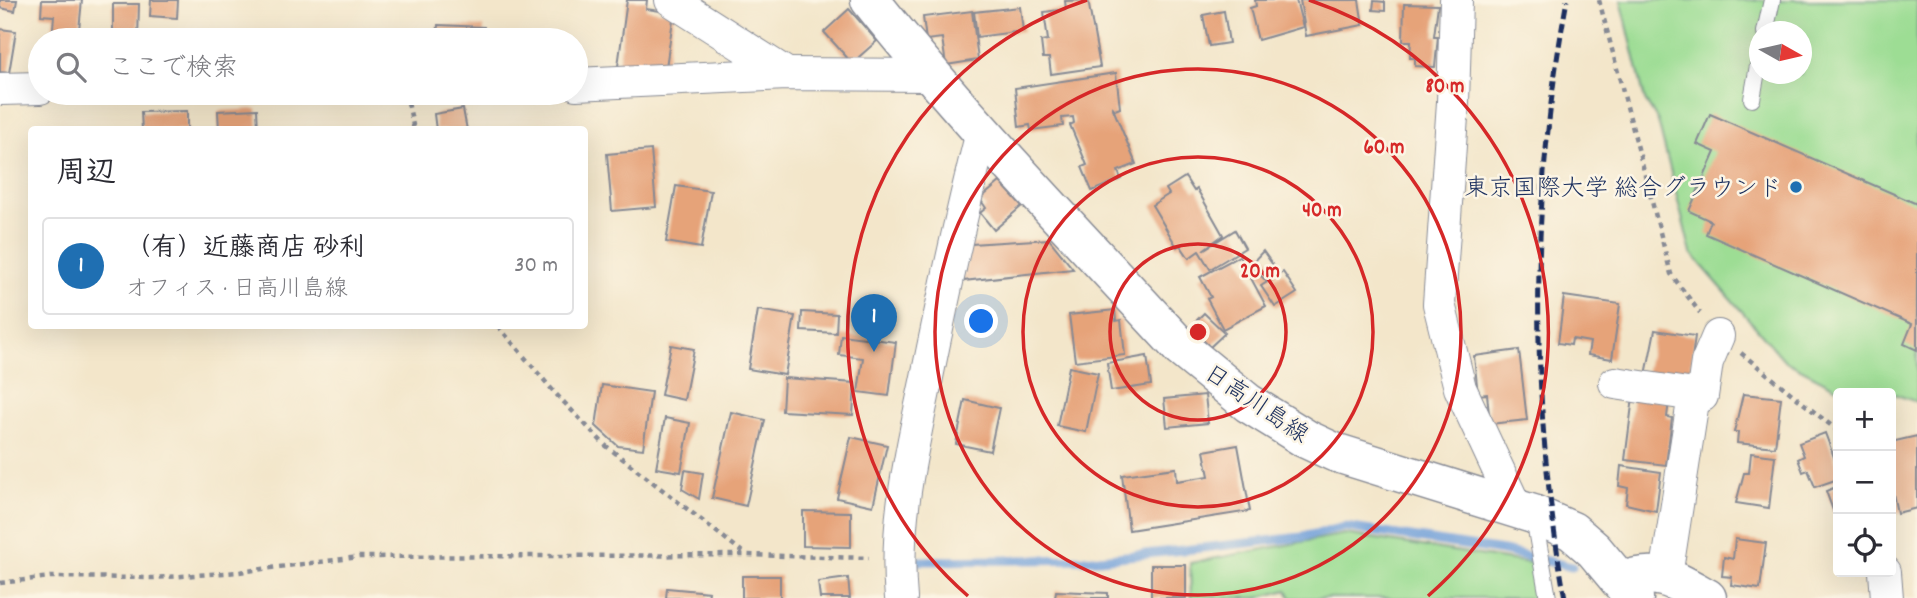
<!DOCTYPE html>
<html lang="ja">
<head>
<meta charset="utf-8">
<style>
  :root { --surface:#fff; --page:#f2f2f3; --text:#2b2b33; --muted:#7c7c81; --line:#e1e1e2; --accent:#1f6fb2 }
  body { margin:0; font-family:Dekko,"Klee One",sans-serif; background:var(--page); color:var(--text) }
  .controls { position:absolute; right:21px; bottom:21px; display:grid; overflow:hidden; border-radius:7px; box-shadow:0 7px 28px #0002 }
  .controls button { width:63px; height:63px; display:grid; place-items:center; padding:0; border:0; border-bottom:2px solid var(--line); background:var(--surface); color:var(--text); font:35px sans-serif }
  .compass { position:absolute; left:1749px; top:21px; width:63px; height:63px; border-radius:50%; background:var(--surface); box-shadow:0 7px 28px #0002; rotate:98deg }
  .you { position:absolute; left:982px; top:322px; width:24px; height:24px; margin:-18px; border:5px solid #fff; border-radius:50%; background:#1a73e8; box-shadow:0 0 0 10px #1a73e833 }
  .badge { display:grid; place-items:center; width:46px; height:46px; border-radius:50%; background:var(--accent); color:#fff; font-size:23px; font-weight:700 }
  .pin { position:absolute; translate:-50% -58px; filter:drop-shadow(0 2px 4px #0008) }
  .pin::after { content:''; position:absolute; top:37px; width:24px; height:21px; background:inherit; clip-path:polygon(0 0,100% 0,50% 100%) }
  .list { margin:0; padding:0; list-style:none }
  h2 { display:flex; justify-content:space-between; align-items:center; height:91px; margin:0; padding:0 28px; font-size:30px }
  h2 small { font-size:23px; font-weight:400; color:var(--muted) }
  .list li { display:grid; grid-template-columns:46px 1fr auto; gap:21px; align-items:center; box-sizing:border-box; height:98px; margin:0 14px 14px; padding:0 14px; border:2px solid var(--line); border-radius:7px }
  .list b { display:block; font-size:26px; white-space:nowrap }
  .list p { margin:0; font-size:23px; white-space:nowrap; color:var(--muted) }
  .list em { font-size:23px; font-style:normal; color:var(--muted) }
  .icon { flex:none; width:38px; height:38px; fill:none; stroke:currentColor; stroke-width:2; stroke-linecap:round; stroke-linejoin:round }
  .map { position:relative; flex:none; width:1917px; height:598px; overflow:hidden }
  .search { position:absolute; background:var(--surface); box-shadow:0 7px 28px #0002; left:28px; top:28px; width:560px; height:77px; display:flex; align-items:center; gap:18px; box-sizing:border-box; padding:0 24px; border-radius:38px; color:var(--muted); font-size:26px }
  .panel { position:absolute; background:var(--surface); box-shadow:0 7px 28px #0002; left:28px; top:126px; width:560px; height:203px; border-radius:7px }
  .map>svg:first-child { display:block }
</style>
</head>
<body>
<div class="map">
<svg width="1917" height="598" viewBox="0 0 1917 598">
  <rect width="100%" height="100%" fill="#fcf5e5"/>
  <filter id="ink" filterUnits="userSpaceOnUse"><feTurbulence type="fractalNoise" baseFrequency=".0143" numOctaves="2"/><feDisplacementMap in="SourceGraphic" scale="14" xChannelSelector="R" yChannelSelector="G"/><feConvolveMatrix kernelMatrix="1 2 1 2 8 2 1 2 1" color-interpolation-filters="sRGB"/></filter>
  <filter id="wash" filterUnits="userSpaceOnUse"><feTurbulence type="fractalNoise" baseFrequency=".00686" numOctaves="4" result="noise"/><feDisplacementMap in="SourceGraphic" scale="28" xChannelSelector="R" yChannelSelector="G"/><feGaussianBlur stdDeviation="1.57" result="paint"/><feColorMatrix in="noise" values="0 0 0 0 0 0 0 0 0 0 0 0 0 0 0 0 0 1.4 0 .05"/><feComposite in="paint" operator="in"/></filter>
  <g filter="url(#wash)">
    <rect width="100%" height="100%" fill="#f3e6ca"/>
    <g fill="#9ddd94" stroke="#5c8679" stroke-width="2" fill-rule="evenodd">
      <path d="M1621,0H1917V402L1891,393L1837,388L1785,361L1691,253L1658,121L1645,100ZM1759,32H1801V74H1759Z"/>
      <path d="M1345,534L1536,564L1542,598H1291L1287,590L1257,598H1191L1190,563Z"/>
    </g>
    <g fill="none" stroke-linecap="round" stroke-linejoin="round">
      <path stroke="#709fd9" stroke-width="9" d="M918,561L1099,559L1302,537L1345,527L1503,551L1572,567"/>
    </g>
    <g id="blocks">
      <g fill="#e6a379">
        <path d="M0,0H17L15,11L0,8Z"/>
        <path d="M42,0H82L78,40H52L54,16L41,15Z"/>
        <path d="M151,0H178L177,18L150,16Z"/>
        <path d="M627,0H647L646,9L674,13L665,74L618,66Z"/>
        <path d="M1088,0L1100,67L1051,74L1049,58H1043L1041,41L1048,40L1044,12L1066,9L1065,1Z"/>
        <path d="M1255,0H1296L1303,27L1258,40L1250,8L1256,6Z"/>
        <path d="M1300,0H1359L1363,25L1306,36Z"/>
        <path d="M1374,1L1385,2V11L1373,10Z"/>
        <path d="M113,4H139L138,40H113Z"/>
        <path d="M1404,4L1438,5L1434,36H1438L1435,67L1415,66V58H1410L1411,41H1403Z"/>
        <path d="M1020,7L1023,31L977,37L974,12Z"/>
        <path d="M849,9L877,41L852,63L824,32Z"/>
        <path d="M972,11L978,60L946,65L942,38L926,40L923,17Z"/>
        <path d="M1224,11L1229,43L1209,46L1203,15Z"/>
        <path d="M438,25L484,27L483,40H437Z"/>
        <path d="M0,29L16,31L9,73L0,72Z"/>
        <rect x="393" y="37" width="26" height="3"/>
        <path d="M1116,73L1120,108L1115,110L1112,106L1136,164L1118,171L1121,179L1092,191L1082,167L1087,165L1070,125L1074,123L1073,117L1062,118L1063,126L1031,130L1030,125L1019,127L1015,88Z"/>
        <path d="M257,109L258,130H219L218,111Z"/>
        <path d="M463,109L467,130H436L434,114Z"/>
        <path d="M187,111V130H142L141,112Z"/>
        <path d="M1710,114L1917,204V350L1904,344L1912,324L1706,234L1711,221L1689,211L1715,152L1697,144Z"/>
        <path d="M651,150L656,207L612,211L607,154Z"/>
        <path d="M1185,177L1194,191L1197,189L1223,235L1203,250L1235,230L1245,248L1210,269L1199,251L1189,258L1180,245L1177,247L1152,205L1169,194L1166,189Z"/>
        <path d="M1000,182L1022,206L994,230L980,213L986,208L980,199Z"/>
        <path d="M676,186L711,191L701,248L666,242Z"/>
        <path d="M1049,239L1073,269L963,281L971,244Z"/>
        <path d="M1263,251L1278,272L1266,281L1250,265Z"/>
        <path d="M1239,256L1266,306L1223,329L1207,299L1211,297L1200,277Z"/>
        <path d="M1283,272L1297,293L1275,307L1261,286Z"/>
        <path d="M1564,296L1620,304L1612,359L1588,355L1590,342L1572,339L1571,345L1558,343Z"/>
        <path d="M758,310L795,316L785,375L748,369Z"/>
        <path d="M1115,310L1116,321L1121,320L1125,355L1075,361L1069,315Z"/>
        <path d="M802,312L837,314L836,333L801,331Z"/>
        <path d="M1204,313L1225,333L1210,347L1190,327Z"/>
        <path d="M1655,330L1695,336L1689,381L1646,375Z"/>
        <path d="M841,335L896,342L889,396L858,392L863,358L839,355Z"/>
        <path d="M671,345L694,349L684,400L661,395Z"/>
        <path d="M1519,350L1527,420L1490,424L1487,394L1478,395L1474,356Z"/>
        <path d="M1147,356L1151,385L1111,391L1107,363Z"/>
        <path d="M1069,367L1098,373L1086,432L1057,426Z"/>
        <path d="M784,378L855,383L853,415L782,411Z"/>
        <path d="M602,385L651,392L643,449L618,446L596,426Z"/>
        <path d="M1743,394L1781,398L1775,447L1737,443L1738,432H1734Z"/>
        <path d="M1205,395L1208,423L1167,427L1164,399Z"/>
        <path d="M1633,397L1669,401L1667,417L1672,418L1666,465L1625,460Z"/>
        <path d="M965,400L999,408L990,451L956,444Z"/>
        <path d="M731,412L765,420L746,506L712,498Z"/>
        <path d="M665,418L690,423L681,472L656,468Z"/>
        <path d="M1825,433L1838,468V479L1815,487L1808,470L1803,472L1798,459L1804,456L1799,443Z"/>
        <path d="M1917,436V508L1897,513L1891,484V442Z"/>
        <path d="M851,437L887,445L873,506L837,498Z"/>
        <path d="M1238,445L1250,511L1129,530L1122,475L1176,468L1177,481L1209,476L1204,451Z"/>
        <path d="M1751,453L1775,456L1769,508L1736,503L1744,473H1749Z"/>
        <path d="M1621,466L1661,472L1656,511L1626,504L1628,488L1619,486Z"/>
        <path d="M685,470L703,473L699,499L682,489Z"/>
        <path d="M1838,486V524L1826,491Z"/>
        <path d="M803,511L851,512V547L803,546Z"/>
        <path d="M1735,539L1766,543L1760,589L1731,585L1732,577L1722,576L1724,557L1733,559Z"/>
        <rect x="1151" y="565" width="35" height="33"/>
        <rect x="742" y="576" width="38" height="22"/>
        <path d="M848,578L850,598H820L818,582Z"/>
        <path d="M667,588L709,592L708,598H666Z"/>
        <path d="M1056,591L1108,593V598H1055Z"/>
      </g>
    </g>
  </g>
  <g filter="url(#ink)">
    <use href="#blocks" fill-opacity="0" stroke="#878a94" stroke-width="2"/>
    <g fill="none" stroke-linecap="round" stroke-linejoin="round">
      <g stroke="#878a94" stroke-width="18">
        <g id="service">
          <path d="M1765,32L1772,0"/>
          <path d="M1752,99L1759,60"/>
          <path d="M1534,518L1548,598"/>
        </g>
      </g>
      <g stroke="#878a94" stroke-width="34">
        <g id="minor">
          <path d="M671,0L787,74"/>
          <path d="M1456,0L1453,102L1439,304L1460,388L1516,508"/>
          <path d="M576,84L787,74L930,75"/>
          <path d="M0,89L40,88"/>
          <path d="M1615,383L1694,395L1666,576"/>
          <path d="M1694,395L1702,396L1707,362L1718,336"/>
          <path d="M1885,572L1887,598"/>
          <path d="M901,598C894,525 911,453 926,382C943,298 961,215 982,132"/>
        </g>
      </g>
      <g stroke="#878a94" stroke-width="41">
        <path id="tertiary" d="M1622,581C1660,568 1674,580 1707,598"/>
      </g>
      <g stroke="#878a94" stroke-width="41">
        <path id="primary" d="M870,0C967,122 1076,234 1182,349L1248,403L1306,439L1334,452L1533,514L1572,531L1594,550L1634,598"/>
      </g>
      <g stroke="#878a94" stroke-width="4.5" stroke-dasharray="5 5" stroke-linecap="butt">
        <path d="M1599,0L1671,274L1700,313"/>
        <path d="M406,93L414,130"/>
        <path d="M498,326L555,393L605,445L745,554"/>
        <path d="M1741,353L1838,431"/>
        <path d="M0,583L50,577L153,578L239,572L359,557L746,555L869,558"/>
      </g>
      <use href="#service" stroke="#fff" stroke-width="16"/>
      <use href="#minor" stroke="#fff" stroke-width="32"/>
      <use href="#tertiary" stroke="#fff" stroke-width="38"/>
      <use href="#primary" stroke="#fff" stroke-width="38"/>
      <path stroke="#1b2f5e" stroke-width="5" stroke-dasharray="10 5" stroke-linecap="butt" d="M1565,598C1529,399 1530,199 1567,0"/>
    </g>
  </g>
  <g fill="none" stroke="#d62828" stroke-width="3.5">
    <circle cx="1198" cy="332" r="88"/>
    <circle cx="1198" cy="332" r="175"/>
    <circle cx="1198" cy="332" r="263"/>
    <path d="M968 596A350 350 0 0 1 1087 0M1309 0A350 350 0 0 1 1428 596"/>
  </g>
  <circle fill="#1f6fb2" stroke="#fcf5e5" stroke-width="2.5" cx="1796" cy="187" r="7"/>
  <g text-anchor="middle" stroke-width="5" stroke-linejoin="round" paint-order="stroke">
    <g font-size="24" fill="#1b2f5e" stroke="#fcf5e5" text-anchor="end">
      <text x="1782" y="195">東京国際大学 総合グラウンド</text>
    </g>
    <g font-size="24" fill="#1b2f5e" stroke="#fcf5e5">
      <text transform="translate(1257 403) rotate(34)" y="8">日高川島線</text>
    </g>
  </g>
  <circle cx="1198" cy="332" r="10" fill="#d62828" stroke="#fcf5e5" stroke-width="3.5"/>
  <g font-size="21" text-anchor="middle" font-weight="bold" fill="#d62828" stroke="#fcf5e5" stroke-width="5" stroke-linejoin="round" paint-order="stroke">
    <text x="1445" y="92">80 m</text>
    <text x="1384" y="153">60 m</text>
    <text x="1322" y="216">40 m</text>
    <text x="1260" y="277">20 m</text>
  </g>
</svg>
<div class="controls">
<button>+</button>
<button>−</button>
<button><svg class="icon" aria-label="locate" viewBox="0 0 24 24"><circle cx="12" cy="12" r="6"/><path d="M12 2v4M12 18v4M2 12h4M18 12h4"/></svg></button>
</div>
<svg class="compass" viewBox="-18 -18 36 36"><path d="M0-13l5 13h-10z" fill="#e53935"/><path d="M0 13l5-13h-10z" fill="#7c7c81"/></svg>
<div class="you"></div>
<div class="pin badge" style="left:874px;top:352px">1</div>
<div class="search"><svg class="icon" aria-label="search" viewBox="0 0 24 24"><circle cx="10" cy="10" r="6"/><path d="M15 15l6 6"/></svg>ここで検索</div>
<section class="panel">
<h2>周辺<small></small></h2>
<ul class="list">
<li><span class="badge">1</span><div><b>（有）近藤商店 砂利</b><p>オフィス · 日高川島線</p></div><em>30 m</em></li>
</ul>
</section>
</div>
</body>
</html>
